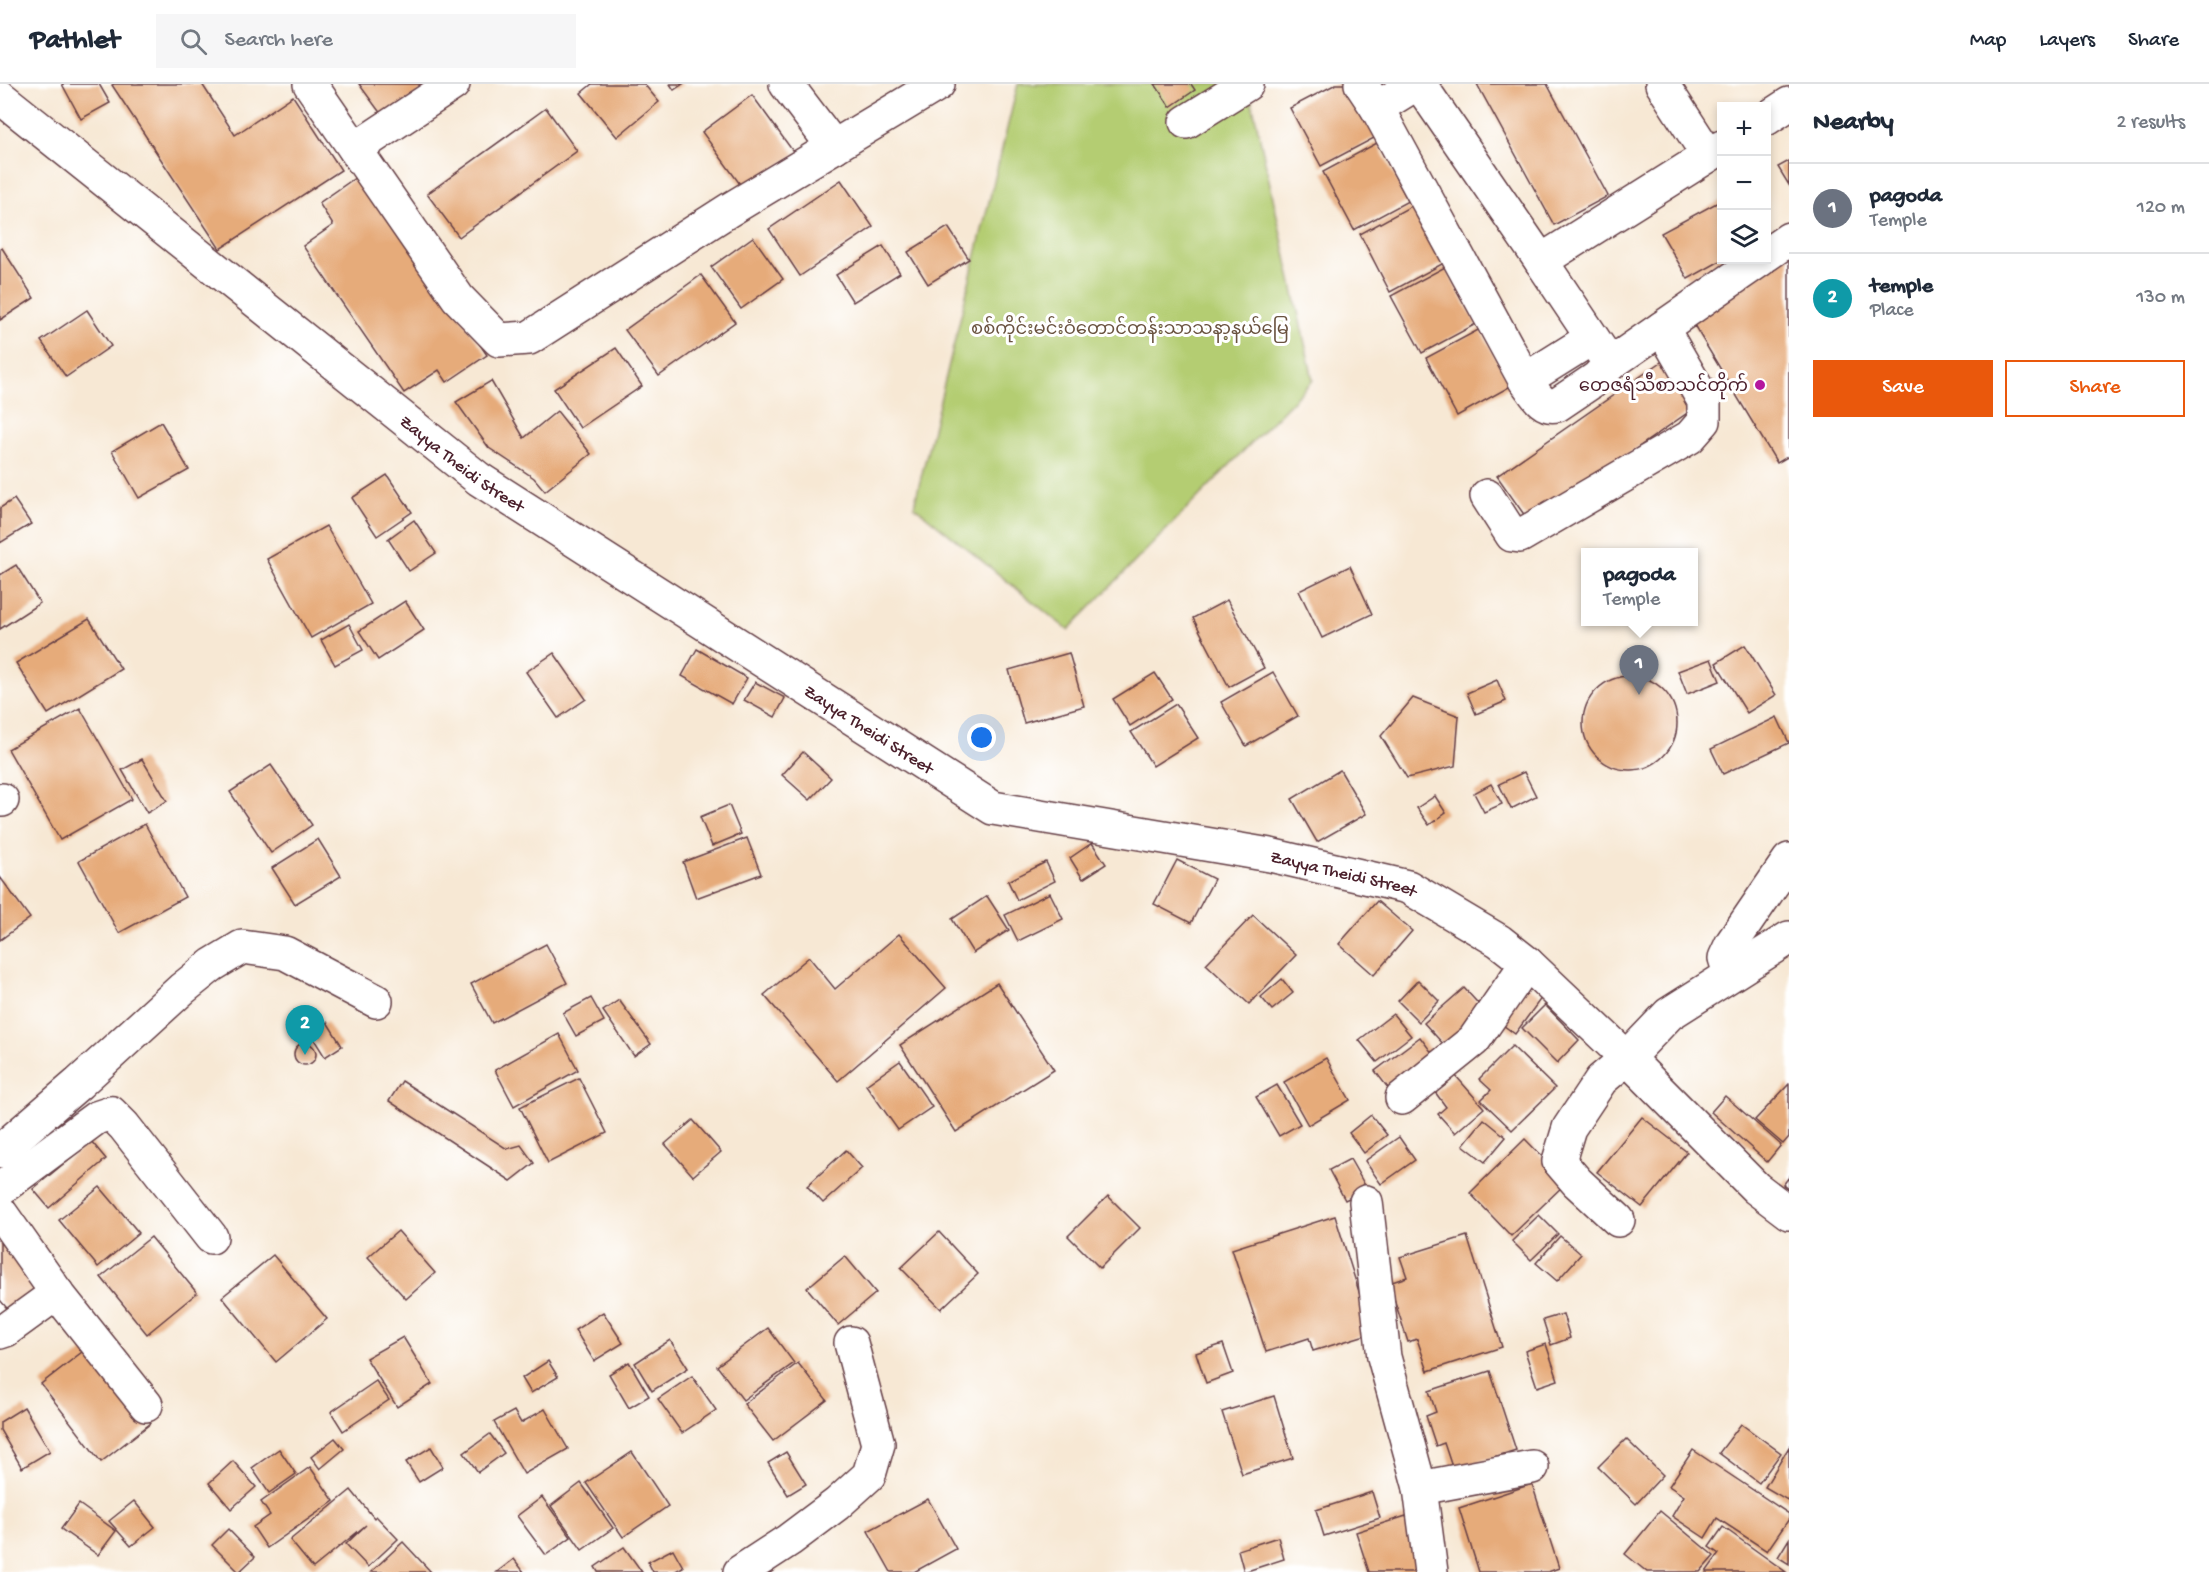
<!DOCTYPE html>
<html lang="en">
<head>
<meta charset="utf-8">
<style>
  :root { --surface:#fff; --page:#f6f6f7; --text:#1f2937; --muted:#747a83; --line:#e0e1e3; --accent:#ea580c }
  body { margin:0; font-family:"Gochi Hand","Noto Sans Myanmar",sans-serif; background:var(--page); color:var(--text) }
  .controls { position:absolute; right:18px; top:18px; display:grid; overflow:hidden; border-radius:0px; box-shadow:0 3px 9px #0003 }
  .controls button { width:54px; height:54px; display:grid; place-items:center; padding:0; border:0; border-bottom:2px solid var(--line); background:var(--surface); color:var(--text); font:30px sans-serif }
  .you { position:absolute; left:982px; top:654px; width:21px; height:21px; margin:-15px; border:4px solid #fff; border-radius:50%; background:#1a73e8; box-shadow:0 0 0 9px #1a73e833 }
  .badge { display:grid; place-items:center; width:39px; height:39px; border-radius:50%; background:var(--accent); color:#fff; font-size:20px; font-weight:700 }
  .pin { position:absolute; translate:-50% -50px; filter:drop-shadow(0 2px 3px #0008) }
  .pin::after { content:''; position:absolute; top:32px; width:21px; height:18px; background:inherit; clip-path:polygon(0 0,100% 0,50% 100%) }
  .popup { position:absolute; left:1581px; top:464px; width:117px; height:78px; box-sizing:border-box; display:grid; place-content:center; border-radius:0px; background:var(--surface); filter:drop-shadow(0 2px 4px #0005); font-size:20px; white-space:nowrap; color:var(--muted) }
  .popup b { font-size:22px; color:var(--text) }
  .popup::after { content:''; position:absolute; left:50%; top:100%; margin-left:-12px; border:12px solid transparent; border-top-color:var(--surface) }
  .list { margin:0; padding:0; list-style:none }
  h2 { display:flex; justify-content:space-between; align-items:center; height:78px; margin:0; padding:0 24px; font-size:26px }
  h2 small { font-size:20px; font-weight:400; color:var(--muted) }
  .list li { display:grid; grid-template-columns:39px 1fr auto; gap:18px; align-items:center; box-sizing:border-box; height:90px; padding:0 24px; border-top:2px solid var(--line) }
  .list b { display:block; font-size:22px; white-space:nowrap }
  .list p { margin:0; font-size:20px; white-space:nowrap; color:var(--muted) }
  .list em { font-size:20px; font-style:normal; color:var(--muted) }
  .actions { display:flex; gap:12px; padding:18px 24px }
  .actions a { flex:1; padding:14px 0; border:2px solid var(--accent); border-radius:0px; text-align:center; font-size:21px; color:var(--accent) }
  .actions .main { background:var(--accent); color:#fff }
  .icon { flex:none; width:33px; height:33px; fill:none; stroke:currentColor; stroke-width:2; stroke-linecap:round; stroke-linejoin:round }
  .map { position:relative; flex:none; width:1789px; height:1488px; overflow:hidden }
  header { display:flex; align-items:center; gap:36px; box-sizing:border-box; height:84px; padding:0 30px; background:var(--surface); border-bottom:2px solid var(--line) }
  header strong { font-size:28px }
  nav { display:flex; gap:33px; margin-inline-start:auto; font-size:21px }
  .search { width:420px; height:54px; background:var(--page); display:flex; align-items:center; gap:15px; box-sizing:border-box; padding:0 21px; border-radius:0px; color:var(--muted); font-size:22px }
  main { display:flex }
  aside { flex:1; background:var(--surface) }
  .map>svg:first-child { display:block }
</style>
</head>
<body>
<header>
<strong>Pathlet</strong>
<div class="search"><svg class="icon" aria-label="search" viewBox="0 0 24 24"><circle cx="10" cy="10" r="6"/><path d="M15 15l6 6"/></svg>Search here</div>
<nav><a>Map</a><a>Layers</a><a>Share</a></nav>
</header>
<main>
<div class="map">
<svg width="1789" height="1488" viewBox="0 0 1789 1488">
  <rect width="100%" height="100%" fill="#fff"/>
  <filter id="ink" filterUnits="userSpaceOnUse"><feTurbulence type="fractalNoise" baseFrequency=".0167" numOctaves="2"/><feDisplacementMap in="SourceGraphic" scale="12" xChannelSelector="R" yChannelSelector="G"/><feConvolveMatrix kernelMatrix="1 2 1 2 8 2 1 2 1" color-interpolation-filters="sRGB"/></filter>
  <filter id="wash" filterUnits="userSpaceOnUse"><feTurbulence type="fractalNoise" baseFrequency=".008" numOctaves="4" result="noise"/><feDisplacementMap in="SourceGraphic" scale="24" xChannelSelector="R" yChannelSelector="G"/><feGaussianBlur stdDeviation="1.35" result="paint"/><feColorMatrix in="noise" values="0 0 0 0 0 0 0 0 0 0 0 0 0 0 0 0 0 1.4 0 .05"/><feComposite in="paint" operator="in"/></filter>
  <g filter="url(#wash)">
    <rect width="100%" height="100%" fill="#f7e8d4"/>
    <path fill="#b4cd72" stroke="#7f764e" stroke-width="1.5" d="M1018,0H1248L1313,296L1068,546L914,422Z"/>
    <g id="blocks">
      <g fill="#e6ab7a">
        <path d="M62,0H99L110,19L81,35Z"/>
        <path d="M114,0H202L235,51L293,12L341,86L220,165L112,1Z"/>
        <path d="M359,0H430L384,34Z"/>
        <path d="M592,0H644L659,18L617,53L581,9Z"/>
        <path d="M670,0H683L674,6Z"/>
        <path d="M1155,0H1191L1195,6L1170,23Z"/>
        <path d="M1336,0H1347L1376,53L1321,82L1290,24Z"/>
        <path d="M1477,0H1547L1608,112L1554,141Z"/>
        <path d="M752,11L795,70L745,107L702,48Z"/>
        <path d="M546,24L577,67L459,153L427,110Z"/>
        <path d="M1377,59L1408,117L1354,146L1323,88Z"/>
        <path d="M1789,77V101L1778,83Z"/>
        <path d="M362,89L487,271L447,298L439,286L404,309L303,162L333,141L319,119Z"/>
        <path d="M841,96L873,143L800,192L769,145Z"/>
        <path d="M1722,116V176L1688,195L1661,149Z"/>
        <path d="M1413,121L1444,179L1390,208L1360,150Z"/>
        <path d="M948,143L969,175L928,200L908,168Z"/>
        <path d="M753,153L783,195L741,225L711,183Z"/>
        <path d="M883,162L900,189L853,218L836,191Z"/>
        <path d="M2,164L34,214L0,236V165Z"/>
        <path d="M1789,171V372L1777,379L1688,231Z"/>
        <path d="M1445,183L1476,240L1422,269L1391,212Z"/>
        <path d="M701,191L735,238L659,292L625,246Z"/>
        <path d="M87,226L111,262L66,293L41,257Z"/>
        <path d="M1480,245L1511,302L1457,332L1426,274Z"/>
        <path d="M616,264L642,302L580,344L554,305Z"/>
        <path d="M1667,274L1700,320L1530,439L1497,392Z"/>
        <path d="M491,297L524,354L557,327L591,370L545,407L534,394L489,364L456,318Z"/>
        <path d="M161,338L189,386L139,414L112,367Z"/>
        <path d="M387,391L412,428L377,452L352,414Z"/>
        <path d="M14,415L31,440L0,459V424Z"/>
        <path d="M414,436L436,469L409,487L388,455Z"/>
        <path d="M326,442L371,520L311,554L267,475Z"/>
        <path d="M16,481L40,519L0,545V491Z"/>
        <path d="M1350,482L1372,530L1322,554L1299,507Z"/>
        <path d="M1227,516L1264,584L1229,603L1193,534Z"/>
        <path d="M405,517L424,546L378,576L359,547Z"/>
        <path d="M89,535L121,585L48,630L16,579Z"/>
        <path d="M349,540L363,566L335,581L321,556Z"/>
        <path d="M1745,561L1776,611L1747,629L1716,579Z"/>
        <path d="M697,565L747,594L732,620L682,592Z"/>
        <path d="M554,569L586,615L558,634L526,588Z"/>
        <path d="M1069,569L1084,622L1024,639L1009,586Z"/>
        <path d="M1711,575L1720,597L1687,610L1678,587Z"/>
        <path d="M1273,588L1298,632L1246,662L1221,618Z"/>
        <path d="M1155,589L1172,615L1130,642L1113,615Z"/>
        <circle cx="1630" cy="639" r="47"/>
        <path d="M1497,596L1506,617L1476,630L1467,609Z"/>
        <path d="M755,598L785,614L775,633L744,616Z"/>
        <path d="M1413,614L1459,632L1455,682L1407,694L1381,652Z"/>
        <path d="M1176,620L1198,654L1153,682L1131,648Z"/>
        <path d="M80,624L132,715L60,756L8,665Z"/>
        <path d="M1777,633L1789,659L1723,690L1711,665Z"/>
        <path d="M803,668L831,694L810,716L782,691Z"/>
        <path d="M142,675L167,717L147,729L122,686Z"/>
        <path d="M271,681L312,741L271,769L230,708Z"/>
        <path d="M1340,686L1366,730L1317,758L1292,715Z"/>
        <path d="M1524,688L1536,712L1511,725L1499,700Z"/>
        <path d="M1491,700L1502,720L1484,728L1474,709Z"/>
        <path d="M1435,712L1446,729L1429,741L1417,724Z"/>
        <path d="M729,721L741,750L712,762L700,733Z"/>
        <path d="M145,740L185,813L119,849L79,777Z"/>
        <path d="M747,754L761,790L696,814L683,778Z"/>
        <path d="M318,755L341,792L295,820L272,784Z"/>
        <path d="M1092,759L1106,780L1083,795L1070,774Z"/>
        <path d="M1177,776L1214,795L1191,839L1154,820Z"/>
        <path d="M1046,778L1055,797L1017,816L1008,797Z"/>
        <path d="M0,793L30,834L0,856Z"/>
        <path d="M1050,809L1063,835L1018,857L1005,831Z"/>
        <path d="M987,812L1009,846L973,869L952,835Z"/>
        <path d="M1377,817L1412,847L1374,891L1339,860Z"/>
        <path d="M1253,831L1296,871L1249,920L1206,880Z"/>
        <path d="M899,850L946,904L838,997L764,911L809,873L835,905Z"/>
        <path d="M546,860L567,899L492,939L471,900Z"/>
        <path d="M1282,895L1293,909L1272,926L1261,913Z"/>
        <path d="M1418,896L1439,917L1419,938L1398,917Z"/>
        <path d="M1523,898L1542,913L1515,950L1495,935Z"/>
        <path d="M997,899L1054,986L956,1048L900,961Z"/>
        <path d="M1464,904L1486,928L1446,963L1424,939Z"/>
        <path d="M591,914L604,937L576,952L563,929Z"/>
        <path d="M619,916L651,960L634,972L603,927Z"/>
        <path d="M1545,921L1579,956L1557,979L1522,944Z"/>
        <path d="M1393,930L1411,952L1377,978L1359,956Z"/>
        <path d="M327,938L342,962L325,973L310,949Z"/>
        <path d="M559,950L578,986L514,1022L495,986Z"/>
        <path d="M1420,953L1439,978L1395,1013L1375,987Z"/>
        <circle cx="305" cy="970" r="11"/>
        <path d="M1512,962L1555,1004L1512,1046L1481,1016L1491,1006L1479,995Z"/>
        <path d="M1326,974L1350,1016L1308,1041L1284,998Z"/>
        <path d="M900,977L932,1023L898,1046L866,1001Z"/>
        <path d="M1455,991L1484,1024L1455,1049L1438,1030L1446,1023L1435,1008Z"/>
        <path d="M579,994L607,1049L548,1079L520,1023Z"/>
        <path d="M402,997L507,1065L521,1061L534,1079L511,1097L389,1017Z"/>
        <path d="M1789,1000V1053L1783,1060L1755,1036Z"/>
        <path d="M1277,1001L1300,1040L1279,1052L1256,1013Z"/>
        <path d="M1725,1012L1781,1061L1767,1078L1711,1028Z"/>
        <path d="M1371,1031L1387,1051L1364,1069L1349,1049Z"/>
        <path d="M1642,1033L1687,1068L1642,1123L1597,1088Z"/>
        <path d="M1484,1035L1506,1053L1485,1078L1463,1061Z"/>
        <path d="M693,1036L721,1068L693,1092L665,1060Z"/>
        <path d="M1399,1053L1415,1076L1381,1100L1365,1077Z"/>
        <path d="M1525,1055L1567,1098L1511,1152L1470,1109Z"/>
        <path d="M91,1057L106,1075L49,1124L33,1105Z"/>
        <path d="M846,1066L862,1084L823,1119L807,1102Z"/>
        <path d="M1350,1075L1367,1105L1345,1116L1329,1086Z"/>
        <path d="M1789,1093V1106L1783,1101Z"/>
        <path d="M100,1103L139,1149L98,1183L59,1136Z"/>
        <path d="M1108,1112L1140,1144L1100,1184L1068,1152Z"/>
        <path d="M1539,1131L1558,1150L1531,1176L1512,1157Z"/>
        <path d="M1335,1132L1372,1249L1313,1267L1309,1254L1266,1268L1232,1165Z"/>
        <path d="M398,1147L435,1189L406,1215L368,1173Z"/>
        <path d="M939,1148L978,1190L941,1225L901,1184Z"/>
        <path d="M1467,1152L1502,1263L1428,1287L1417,1255L1408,1258L1389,1199L1407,1193L1400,1173Z"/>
        <path d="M1560,1152L1581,1170L1557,1197L1536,1179Z"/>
        <path d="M151,1153L197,1209L147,1250L101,1193Z"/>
        <path d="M0,1158L39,1207L11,1229L0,1216Z"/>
        <path d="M273,1171L327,1235L276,1278L222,1213Z"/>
        <path d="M845,1172L876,1209L838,1241L807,1204Z"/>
        <path d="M603,1228L623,1259L594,1277L575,1246Z"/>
        <path d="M1563,1230L1570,1254L1551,1261L1543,1236Z"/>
        <path d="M768,1244L794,1279L743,1316L717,1282Z"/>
        <path d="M403,1253L432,1300L397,1323L366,1274Z"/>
        <path d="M670,1256L688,1284L652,1307L635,1279Z"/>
        <path d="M1223,1260L1233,1289L1206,1299L1196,1269Z"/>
        <path d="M1546,1260L1558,1296L1537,1303L1525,1267Z"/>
        <path d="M91,1261L151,1339L101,1378L41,1300Z"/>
        <path d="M548,1277L558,1293L531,1309L522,1294Z"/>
        <path d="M629,1278L649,1312L629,1324L609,1290Z"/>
        <path d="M798,1279L827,1316L773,1357L744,1320Z"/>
        <path d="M1490,1287L1516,1366L1453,1386L1444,1359L1436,1362L1426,1332L1436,1328L1429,1307Z"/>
        <path d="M692,1292L716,1326L682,1349L658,1315Z"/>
        <path d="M376,1297L389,1316L343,1347L331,1328Z"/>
        <path d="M1274,1312L1293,1374L1242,1390L1222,1328Z"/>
        <path d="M24,1323L50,1367L22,1384L0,1346V1338Z"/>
        <path d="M545,1325L568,1365L524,1390L494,1338L514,1327L521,1339Z"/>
        <path d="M1741,1340L1781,1369L1759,1399L1719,1369Z"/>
        <path d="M490,1350L504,1369L478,1388L464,1369Z"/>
        <path d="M335,1354L344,1365L320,1385L311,1373Z"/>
        <path d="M1626,1355L1663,1391L1636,1420L1598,1383Z"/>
        <path d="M431,1363L443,1383L419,1398L406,1378Z"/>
        <path d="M1789,1363V1417L1765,1403Z"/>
        <path d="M279,1365L296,1390L269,1409L252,1384Z"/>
        <path d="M1693,1366L1789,1430V1435L1767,1467L1717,1434L1705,1454L1672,1432L1684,1412L1669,1402Z"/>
        <path d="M632,1368L668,1422L623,1453L586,1399Z"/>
        <path d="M786,1368L806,1400L788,1411L768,1379Z"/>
        <path d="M233,1377L256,1403L231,1425L209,1399Z"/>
        <path d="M310,1383L334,1417L267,1464L253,1443L270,1431L261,1418Z"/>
        <path d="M581,1399L613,1444L582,1466L551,1422Z"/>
        <path d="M1532,1400L1559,1484L1548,1488H1479L1459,1424Z"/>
        <path d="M351,1406L374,1434L376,1432L398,1455L368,1483L346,1460L366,1441L313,1484L290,1456Z"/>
        <path d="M1372,1408L1380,1434L1324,1452L1316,1426Z"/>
        <path d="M542,1413L571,1453L546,1471L517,1432Z"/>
        <path d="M928,1415L956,1465L914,1488H891L868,1447Z"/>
        <path d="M134,1417L155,1443L131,1462L109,1437Z"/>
        <path d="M79,1420L116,1447L98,1471L61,1445Z"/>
        <path d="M1660,1427L1714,1472L1700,1488H1647L1625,1470Z"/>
        <path d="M1406,1432L1424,1488H1369L1356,1448Z"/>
        <path d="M1723,1443L1786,1488H1706L1719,1470L1709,1463Z"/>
        <path d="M228,1445L255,1473L239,1488L212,1461Z"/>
        <path d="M1278,1453L1284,1475L1244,1488L1238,1466Z"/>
        <path d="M1789,1455V1480L1778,1473Z"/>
        <path d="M403,1458L431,1488H371Z"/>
        <path d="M624,1463L642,1488H598L595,1483Z"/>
        <path d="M673,1465L683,1483L674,1488H653L648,1478Z"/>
        <path d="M514,1475L524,1488H497Z"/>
      </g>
    </g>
  </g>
  <g filter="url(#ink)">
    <use href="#blocks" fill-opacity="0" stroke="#643d44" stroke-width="1.5"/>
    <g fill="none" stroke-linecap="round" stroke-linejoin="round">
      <g stroke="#643d44" stroke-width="36">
        <g id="minor">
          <path d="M310,0L458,214L499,256L529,254L729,126L938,0"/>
          <path d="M786,0L834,63"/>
          <path d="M1361,0L1377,24L1525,296C1534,307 1541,325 1557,321L1597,294L1610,280L1760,176"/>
          <path d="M1662,0L1708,71"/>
          <path id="s1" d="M0,13L479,395L993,724L1270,771L1408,803L1499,857L1527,879L1627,974L1756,1104L1789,1129"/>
          <path d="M1377,24L1411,3L1418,2L1425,8L1541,177L1722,63"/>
          <path d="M1766,35L1789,20"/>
          <path d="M1186,38L1247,0"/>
          <path d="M355,65L453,0"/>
          <path d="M1766,171L1789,155"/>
          <path d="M1541,177L1610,280"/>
          <path d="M1525,296L1592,254"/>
          <path d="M1487,412L1512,451L1520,452L1690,353L1704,337V317L1662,244"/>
          <path d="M0,716H2"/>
          <path d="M1730,890L1725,874L1732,859L1789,776"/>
          <path d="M1402,1014L1474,956L1527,879"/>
          <path d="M0,1067L79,999L182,905L212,881L242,863L285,869L376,917"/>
          <path d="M0,1105L96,1034L111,1029L124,1042L211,1153"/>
          <path d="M1366,1118L1384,1273L1420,1404L1431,1488"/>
          <path d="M0,1128L57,1209L146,1321"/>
          <path d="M1618,1136L1577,1098L1559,1077L1569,1044L1601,996L1627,974L1669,930L1789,854"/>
          <path d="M0,1248L6,1246L57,1209"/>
          <path d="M1420,1404L1532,1383"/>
          <path d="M740,1488L789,1456L837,1420L869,1391L878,1360L851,1259"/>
        </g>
      </g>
      <use href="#minor" stroke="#fff" stroke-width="33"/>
    </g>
  </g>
  <circle fill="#b5179e" stroke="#fff" stroke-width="2" cx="1760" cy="301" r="6"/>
  <g text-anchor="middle" stroke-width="6" stroke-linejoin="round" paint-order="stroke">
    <g font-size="18" fill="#6a5340" stroke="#fff">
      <text x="1130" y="250">စစ်ကိုင်းမင်းဝံတောင်တန်းသာသနာ့နယ်မြေ</text>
    </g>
    <g font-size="18" fill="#4a1f2b" stroke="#fff" text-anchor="end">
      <text x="1748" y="307">တေဇရံသီစာသင်တိုက်</text>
    </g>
    <g font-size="18" fill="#4a1f2b" stroke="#fff">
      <text dy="6" stroke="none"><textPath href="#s1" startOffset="590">Zayya Theidi Street</textPath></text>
      <text dy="6" stroke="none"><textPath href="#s1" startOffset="1076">Zayya Theidi Street</textPath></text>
      <text dy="6" stroke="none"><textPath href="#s1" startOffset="1580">Zayya Theidi Street</textPath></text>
    </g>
  </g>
</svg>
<div class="controls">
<button>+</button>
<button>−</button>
<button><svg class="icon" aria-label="layers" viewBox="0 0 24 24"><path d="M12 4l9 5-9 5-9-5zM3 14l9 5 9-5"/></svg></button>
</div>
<div class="you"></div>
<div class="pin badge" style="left:1639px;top:611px;background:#6b7280">1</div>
<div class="popup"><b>pagoda</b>Temple</div>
<div class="pin badge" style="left:305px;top:971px;background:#0f9aa8">2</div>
</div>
<aside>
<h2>Nearby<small>2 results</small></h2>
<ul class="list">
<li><span class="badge" style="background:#6b7280">1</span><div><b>pagoda</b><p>Temple</p></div><em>120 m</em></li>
<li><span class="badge" style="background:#0f9aa8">2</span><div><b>temple</b><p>Place</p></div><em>130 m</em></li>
</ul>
<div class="actions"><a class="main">Save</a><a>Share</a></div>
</aside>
</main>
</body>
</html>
